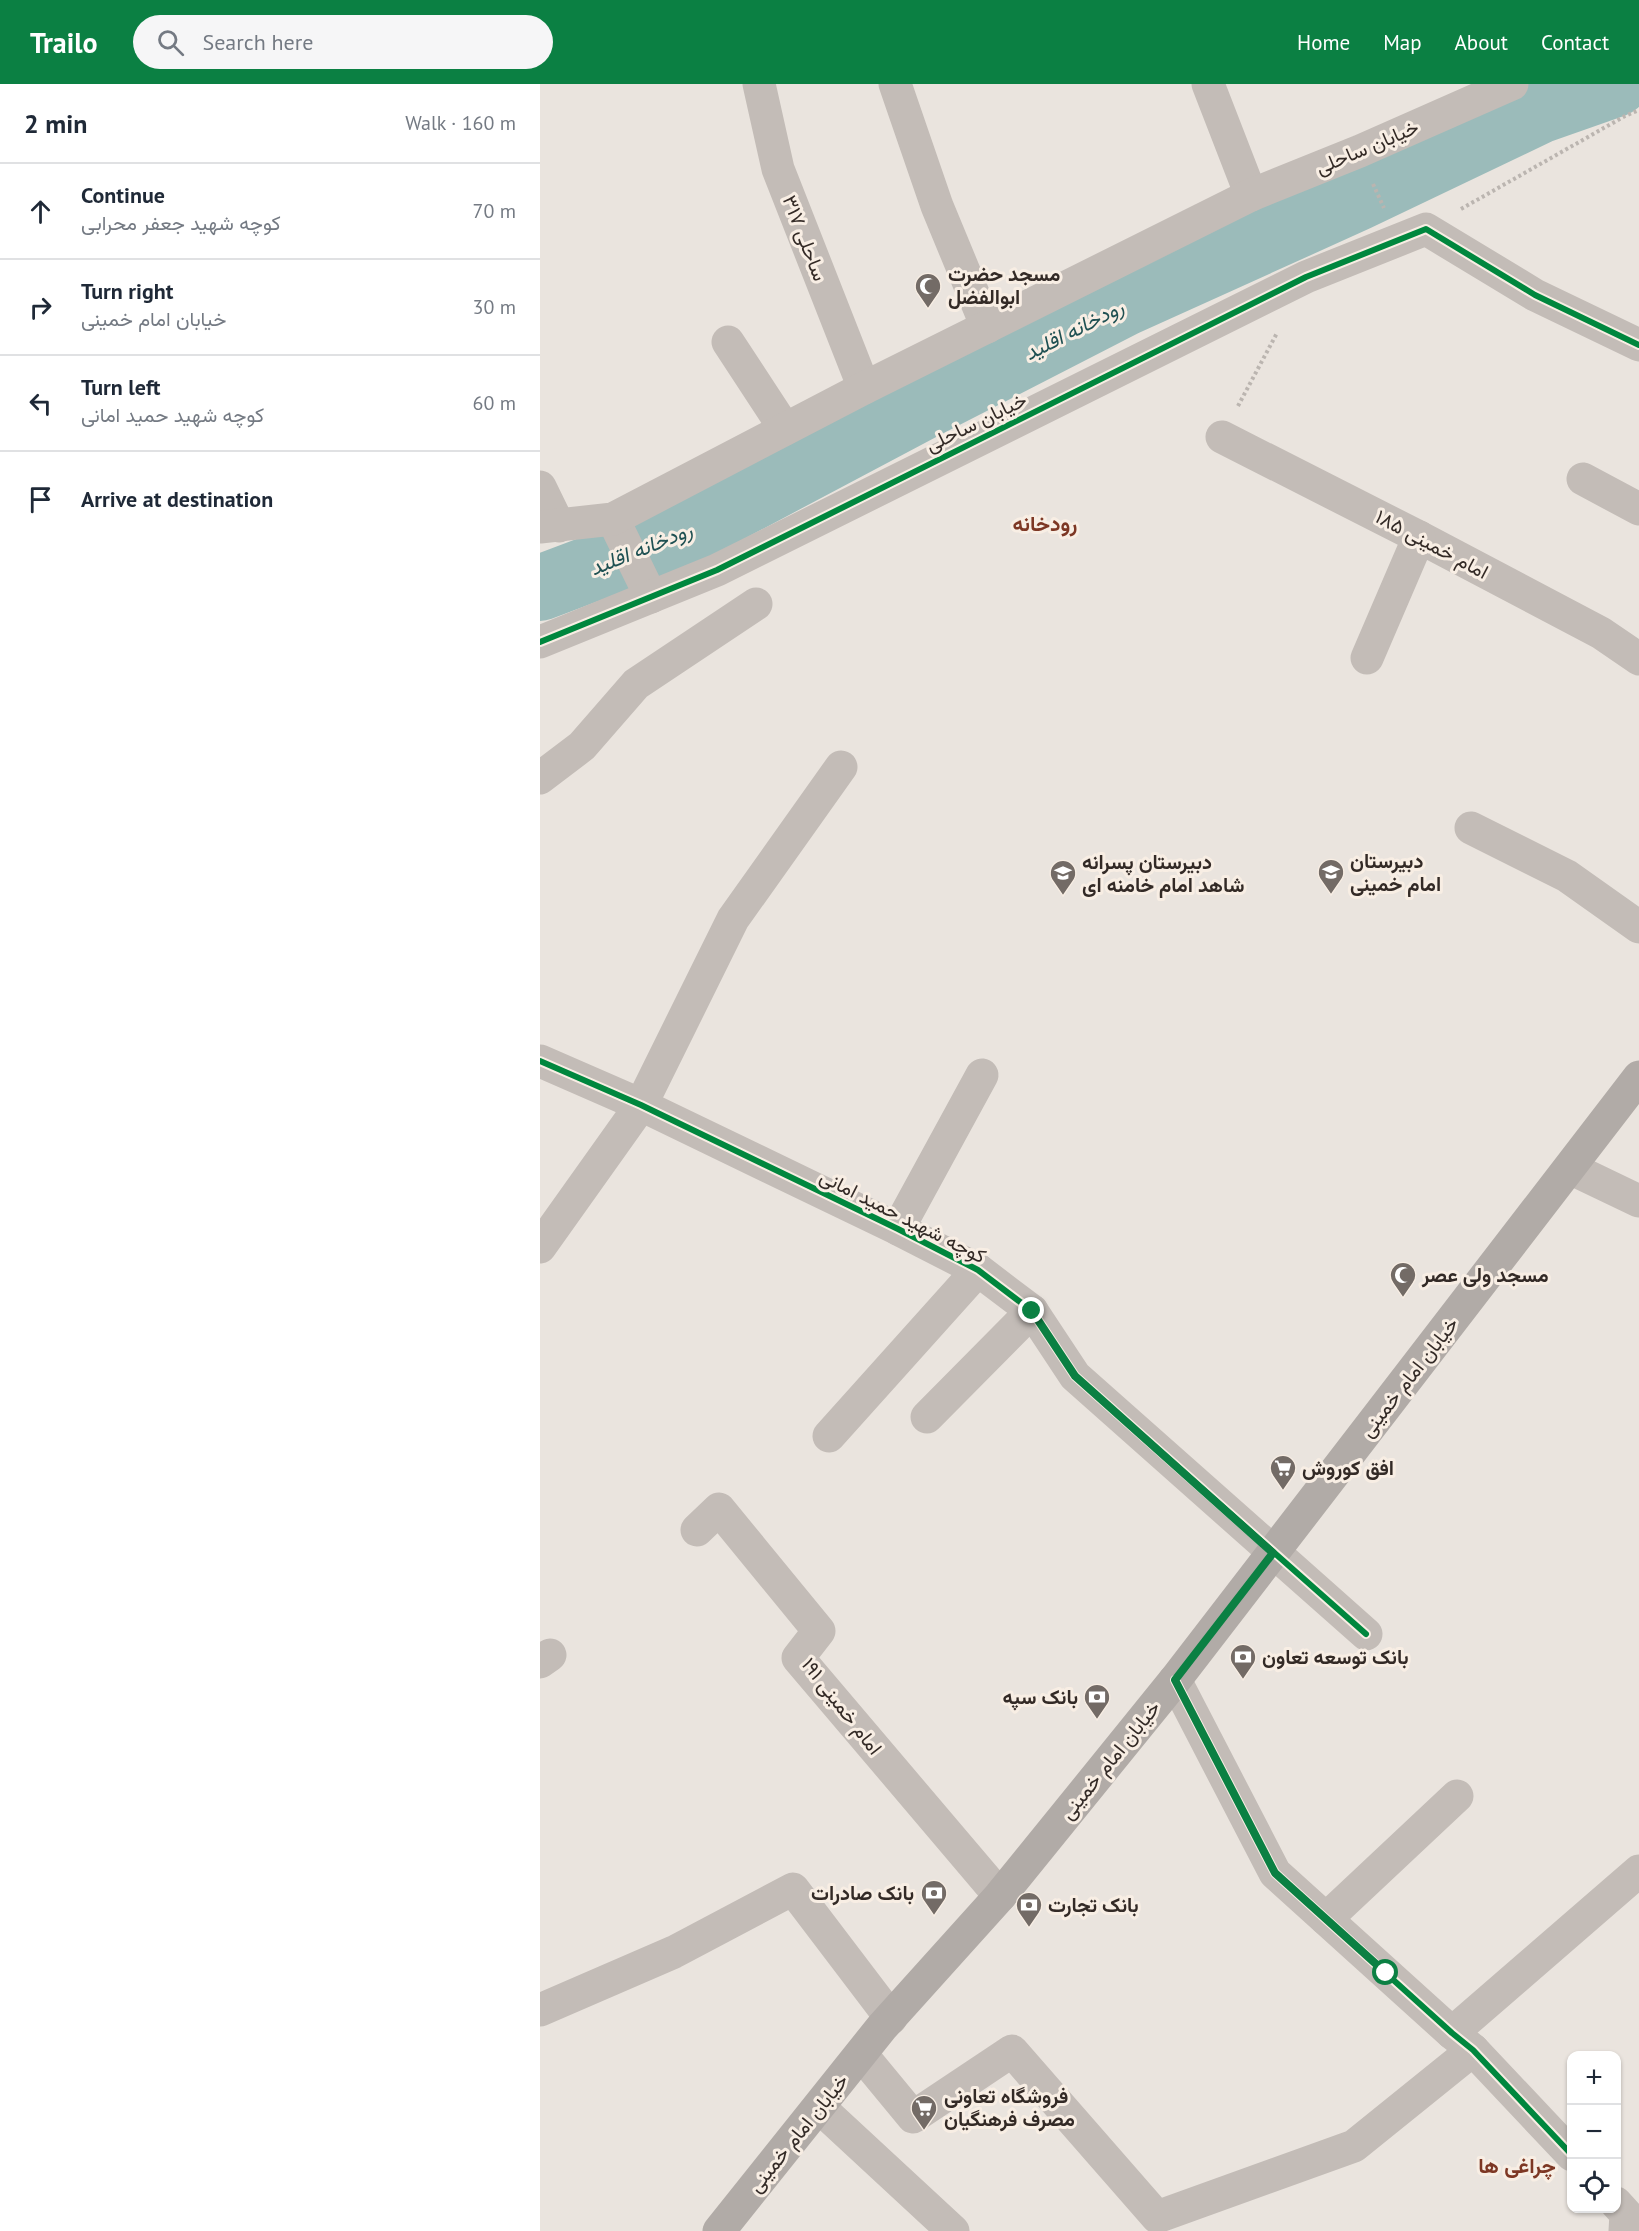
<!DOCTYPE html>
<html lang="en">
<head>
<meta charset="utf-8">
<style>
  :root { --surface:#fff; --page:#f6f6f7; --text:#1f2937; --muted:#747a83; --line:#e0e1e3; --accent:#0b8043 }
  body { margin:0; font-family:"PT Sans",Vazirmatn,sans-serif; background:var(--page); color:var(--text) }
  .controls { position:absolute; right:18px; bottom:18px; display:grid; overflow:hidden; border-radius:12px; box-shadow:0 2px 4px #0004 }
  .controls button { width:54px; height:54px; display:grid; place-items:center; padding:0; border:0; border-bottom:2px solid var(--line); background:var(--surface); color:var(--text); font:30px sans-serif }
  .stop { position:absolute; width:18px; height:18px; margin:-14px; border:4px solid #0b8043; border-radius:50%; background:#fff }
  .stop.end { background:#0b8043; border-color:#fff; box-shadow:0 2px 6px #0008 }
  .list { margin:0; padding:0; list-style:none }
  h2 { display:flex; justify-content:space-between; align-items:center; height:78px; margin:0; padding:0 24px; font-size:26px }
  h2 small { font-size:20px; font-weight:400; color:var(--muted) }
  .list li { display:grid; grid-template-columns:39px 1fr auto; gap:18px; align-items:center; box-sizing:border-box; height:96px; padding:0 24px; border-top:2px solid var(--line) }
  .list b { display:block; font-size:22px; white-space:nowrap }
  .list p { margin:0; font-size:20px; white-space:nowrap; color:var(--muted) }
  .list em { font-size:20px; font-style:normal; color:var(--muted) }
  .icon { flex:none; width:33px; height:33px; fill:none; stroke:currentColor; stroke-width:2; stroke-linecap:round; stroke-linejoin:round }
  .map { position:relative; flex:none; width:1099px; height:2147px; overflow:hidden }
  header { display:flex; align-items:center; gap:36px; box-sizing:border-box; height:84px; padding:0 30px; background:var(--accent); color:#fff }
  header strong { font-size:28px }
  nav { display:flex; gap:33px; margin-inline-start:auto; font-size:21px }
  .search { width:420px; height:54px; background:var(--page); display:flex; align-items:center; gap:15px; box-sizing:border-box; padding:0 21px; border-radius:33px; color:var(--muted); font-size:22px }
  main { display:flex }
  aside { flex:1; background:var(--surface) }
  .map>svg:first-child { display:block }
</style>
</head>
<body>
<header>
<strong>Trailo</strong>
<div class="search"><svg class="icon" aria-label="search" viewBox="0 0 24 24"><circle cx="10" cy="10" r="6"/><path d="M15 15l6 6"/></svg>Search here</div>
<nav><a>Home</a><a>Map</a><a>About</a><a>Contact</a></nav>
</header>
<main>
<aside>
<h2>2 min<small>Walk · 160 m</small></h2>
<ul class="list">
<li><svg class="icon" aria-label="ahead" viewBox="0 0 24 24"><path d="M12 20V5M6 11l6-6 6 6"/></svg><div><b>Continue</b><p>کوچه شهید جعفر محرابی</p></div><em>70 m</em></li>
<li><svg class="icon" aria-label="right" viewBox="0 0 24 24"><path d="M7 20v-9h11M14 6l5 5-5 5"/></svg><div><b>Turn right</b><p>خیابان امام خمینی</p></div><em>30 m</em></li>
<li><svg class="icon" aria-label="left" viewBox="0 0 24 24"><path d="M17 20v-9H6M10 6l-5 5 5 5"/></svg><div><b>Turn left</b><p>کوچه شهید حمید امانی</p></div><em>60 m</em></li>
<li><svg class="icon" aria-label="arrive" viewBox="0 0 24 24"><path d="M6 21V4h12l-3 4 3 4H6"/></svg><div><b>Arrive at destination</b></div></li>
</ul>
</aside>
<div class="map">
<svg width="1099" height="2147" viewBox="0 0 1099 2147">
  <rect width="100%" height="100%" fill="#eae4de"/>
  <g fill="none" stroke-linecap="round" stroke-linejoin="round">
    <path stroke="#9bbbba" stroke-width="66" d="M0,504L143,450L384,322L585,219L817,114L1001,26L1075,0"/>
    <g stroke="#bbb5b0" stroke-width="4" stroke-dasharray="3 3" stroke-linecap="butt">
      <path d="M833,100L844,124"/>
      <path d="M921,125L1085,32L1099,26"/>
      <path d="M698,322L737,249"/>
    </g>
    <g stroke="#c3bcb7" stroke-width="33">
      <path d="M219,0L238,85L324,304"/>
      <path d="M355,0L397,122L447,243"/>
      <path d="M668,0L711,111"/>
      <path d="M188,258L245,345"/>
      <path d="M682,353L879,453L1061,549L1099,575"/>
      <path d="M1043,395L1099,425"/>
      <path d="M0,403L19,442"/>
      <path d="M73,435L111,513"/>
      <path d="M0,443L73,435L324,304L711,111L820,67L972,0"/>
      <path d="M0,558L177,486L766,193L886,145L995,211L1099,261"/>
      <path d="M827,574L879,453"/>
      <path d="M0,694L42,662L96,600L216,520"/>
      <path d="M931,744L1027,792L1099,843"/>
      <path d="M0,977L101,1021L358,1145L438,1186L492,1227L535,1292L826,1550"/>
      <path d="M1030,1084L1099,1117"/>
      <path d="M358,1145L442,991"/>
      <path d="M0,1163L101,1021L193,835L301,683"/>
      <path d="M387,1333L492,1227"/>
      <path d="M289,1352L438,1186"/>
      <path d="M157,1446L179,1425L279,1547L258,1574L460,1812"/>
      <path d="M0,1578L10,1571"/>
      <path d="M635,1596L735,1789L912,1949L933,1966L1032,2071"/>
      <path d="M786,1835L917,1712"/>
      <path d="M0,1926L134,1868L253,1805L351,1934"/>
      <path d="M912,1949L1099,1787"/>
      <path d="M321,1970L373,2033L472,1967L617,2133L814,2062L933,1966"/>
      <path d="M279,2023L413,2147"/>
      <path d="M1076,2119L1086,2130L1085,2147"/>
    </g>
    <path stroke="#b1aba7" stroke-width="33" d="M179,2147L342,1943L460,1812L635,1596L1099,993"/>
    <g stroke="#f8eee4" stroke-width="10">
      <g id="cycleway">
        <path d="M0,558L177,486L766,193L886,145L995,211L1099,261"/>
        <path d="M0,977L101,1021L358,1145L438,1186L492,1227L535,1292L826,1550"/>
        <path d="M635,1596L735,1789L912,1949L933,1966L1032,2071"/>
      </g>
    </g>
    <use href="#cycleway" stroke="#00873e" stroke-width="6"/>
  </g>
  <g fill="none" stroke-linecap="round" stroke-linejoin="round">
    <path stroke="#0b8043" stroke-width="8" d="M492,1227L535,1292L733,1469L635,1596L735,1789L846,1889"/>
  </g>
  <defs>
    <g id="mosque-pin" transform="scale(1.35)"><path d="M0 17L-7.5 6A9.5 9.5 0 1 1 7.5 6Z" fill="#736b66" stroke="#f8eee4"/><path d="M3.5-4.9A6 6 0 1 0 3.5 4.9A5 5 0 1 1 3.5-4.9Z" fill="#fff"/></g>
    <g id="school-pin" transform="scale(1.35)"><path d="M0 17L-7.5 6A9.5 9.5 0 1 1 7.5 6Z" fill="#736b66" stroke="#f8eee4"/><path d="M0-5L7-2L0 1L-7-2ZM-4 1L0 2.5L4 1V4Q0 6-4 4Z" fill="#fff"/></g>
    <g id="supermarket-pin" transform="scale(1.35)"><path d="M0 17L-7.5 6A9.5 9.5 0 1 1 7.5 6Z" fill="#736b66" stroke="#f8eee4"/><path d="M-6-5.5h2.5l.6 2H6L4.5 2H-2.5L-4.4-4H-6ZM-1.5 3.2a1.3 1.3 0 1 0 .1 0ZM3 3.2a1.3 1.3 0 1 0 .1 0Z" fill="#fff"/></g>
    <g id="bank-pin" transform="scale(1.35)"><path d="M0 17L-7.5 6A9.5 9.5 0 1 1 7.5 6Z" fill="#736b66" stroke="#f8eee4"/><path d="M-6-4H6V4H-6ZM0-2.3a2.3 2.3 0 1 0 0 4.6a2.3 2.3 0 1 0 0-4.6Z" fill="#fff"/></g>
  </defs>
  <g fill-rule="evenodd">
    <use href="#mosque-pin" x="388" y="202"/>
    <use href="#school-pin" x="791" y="788"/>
    <use href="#school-pin" x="523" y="789"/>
    <use href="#mosque-pin" x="863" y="1191"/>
    <use href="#supermarket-pin" x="743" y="1384"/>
    <use href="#bank-pin" x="703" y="1573"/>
    <use href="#bank-pin" x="557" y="1613"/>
    <use href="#bank-pin" x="394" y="1809"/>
    <use href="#bank-pin" x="489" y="1821"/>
    <use href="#supermarket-pin" x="384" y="2024"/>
  </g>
  <g text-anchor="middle" stroke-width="6" stroke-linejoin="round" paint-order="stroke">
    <g font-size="20" fill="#332a26" stroke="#f8eee4">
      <text transform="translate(827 63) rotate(-23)" y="7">خیابان ساحلی</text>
      <text transform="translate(265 154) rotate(69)" y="7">ساحلی ۳۱۷</text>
      <text transform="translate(436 338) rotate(-26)" y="7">خیابان ساحلی</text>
      <text transform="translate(892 460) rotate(28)" y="7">امام خمینی ۱۸۵</text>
      <text transform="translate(363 1132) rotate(27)" y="7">کوچه شهید حمید امانی</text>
      <text transform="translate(869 1293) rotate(-52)" y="7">خیابان امام خمینی</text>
      <text transform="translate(302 1622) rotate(52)" y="7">امام خمینی ۱۹۱</text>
      <text transform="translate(570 1676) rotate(-51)" y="7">خیابان امام خمینی</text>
      <text transform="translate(258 2049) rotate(-51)" y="7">خیابان امام خمینی</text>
    </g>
    <g font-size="20" font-weight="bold" fill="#332a26" stroke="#f8eee4" text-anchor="start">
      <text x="408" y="197">مسجد حضرت<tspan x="408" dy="23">ابوالفضل</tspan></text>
      <text x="810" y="784">دبیرستان<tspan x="810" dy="23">امام خمینی</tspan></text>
      <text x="542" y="785">دبیرستان پسرانه<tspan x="542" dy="23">شاهد امام خامنه ای</tspan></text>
      <text x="882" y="1198">مسجد ولی عصر</text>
      <text x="762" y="1391">افق کوروش</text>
      <text x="722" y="1580">بانک توسعه تعاون</text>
      <text x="538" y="1620" text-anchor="end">بانک سپه</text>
      <text x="374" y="1816" text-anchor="end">بانک صادرات</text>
      <text x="508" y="1828">بانک تجارت</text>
      <text x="404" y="2019">فروشگاه تعاونی<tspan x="404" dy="23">مصرف فرهنگیان</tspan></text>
    </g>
    <g font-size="21" font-style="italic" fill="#1e5052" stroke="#f8eee4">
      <text transform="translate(534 246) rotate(-27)" y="7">رودخانه اقلید</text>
      <text transform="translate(101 465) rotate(-22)" y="7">رودخانه اقلید</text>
    </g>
    <g font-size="21" font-weight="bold" fill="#7d3724" stroke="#f8eee4">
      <text x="505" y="447">رودخانه</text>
      <text x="977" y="2089">چراغی ها</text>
    </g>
  </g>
</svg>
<div class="controls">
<button>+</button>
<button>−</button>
<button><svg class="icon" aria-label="locate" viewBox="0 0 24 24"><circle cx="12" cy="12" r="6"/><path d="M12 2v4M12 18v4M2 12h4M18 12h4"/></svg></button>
</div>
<div class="stop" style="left:846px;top:1889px"></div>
<div class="stop end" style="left:492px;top:1227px"></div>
</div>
</main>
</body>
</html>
